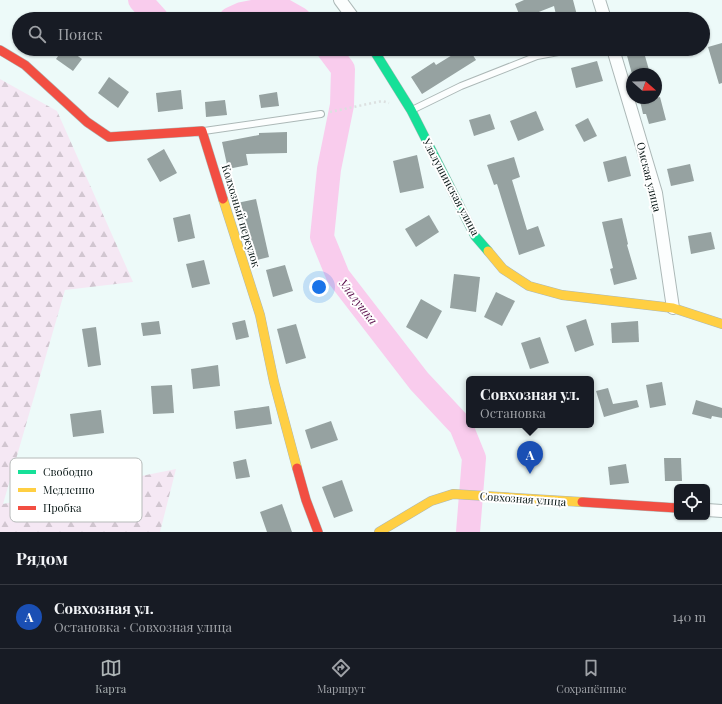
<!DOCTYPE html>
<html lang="ru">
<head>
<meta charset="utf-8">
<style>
  :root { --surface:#171b24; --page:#20242c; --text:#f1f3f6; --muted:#9ea1a6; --line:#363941; --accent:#adb4b5 }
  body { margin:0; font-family:"Playfair Display",serif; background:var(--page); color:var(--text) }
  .controls { position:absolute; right:12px; bottom:12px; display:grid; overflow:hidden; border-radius:6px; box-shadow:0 1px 3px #0004 }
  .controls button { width:36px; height:36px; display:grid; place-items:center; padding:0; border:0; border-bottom:1px solid var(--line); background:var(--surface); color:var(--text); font:20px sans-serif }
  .compass { position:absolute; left:626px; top:68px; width:36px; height:36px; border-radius:50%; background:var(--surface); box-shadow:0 1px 3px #0004; rotate:110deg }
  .you { position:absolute; left:319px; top:287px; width:14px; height:14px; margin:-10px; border:3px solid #fff; border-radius:50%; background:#1a73e8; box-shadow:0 0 0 6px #1a73e833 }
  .badge { display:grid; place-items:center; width:26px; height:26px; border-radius:50%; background:var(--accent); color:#fff; font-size:13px; font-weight:700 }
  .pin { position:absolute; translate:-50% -33px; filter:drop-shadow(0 1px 2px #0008) }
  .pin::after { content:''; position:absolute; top:21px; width:14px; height:12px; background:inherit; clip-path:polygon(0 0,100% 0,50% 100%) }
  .popup { position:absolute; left:466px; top:376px; width:128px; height:52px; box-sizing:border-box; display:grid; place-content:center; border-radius:6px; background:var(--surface); filter:drop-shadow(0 1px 3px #0005); font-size:13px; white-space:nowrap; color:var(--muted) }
  .popup b { font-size:15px; color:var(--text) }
  .popup::after { content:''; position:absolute; left:50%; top:100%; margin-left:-8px; border:8px solid transparent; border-top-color:var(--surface) }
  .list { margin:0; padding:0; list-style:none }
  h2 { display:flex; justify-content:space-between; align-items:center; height:52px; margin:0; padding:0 16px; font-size:17px }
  h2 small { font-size:13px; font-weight:400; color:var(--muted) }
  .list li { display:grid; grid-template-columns:26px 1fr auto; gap:12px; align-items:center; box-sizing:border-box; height:64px; padding:0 16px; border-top:1px solid var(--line) }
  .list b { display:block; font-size:15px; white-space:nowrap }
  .list p { margin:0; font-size:13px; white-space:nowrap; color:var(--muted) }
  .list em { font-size:13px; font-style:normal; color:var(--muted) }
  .icon { flex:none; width:22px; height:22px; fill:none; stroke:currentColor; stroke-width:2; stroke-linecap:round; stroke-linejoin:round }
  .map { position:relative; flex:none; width:722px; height:532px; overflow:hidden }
  .search { position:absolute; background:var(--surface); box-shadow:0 1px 3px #0004; left:12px; right:12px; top:12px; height:44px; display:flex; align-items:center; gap:10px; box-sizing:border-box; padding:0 14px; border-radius:22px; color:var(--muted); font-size:15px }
  .sheet { height:116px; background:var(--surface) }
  nav { display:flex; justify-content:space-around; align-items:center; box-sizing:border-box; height:56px; border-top:1px solid var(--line); background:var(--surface); font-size:11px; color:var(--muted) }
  nav a { display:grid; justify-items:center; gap:2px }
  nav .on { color:var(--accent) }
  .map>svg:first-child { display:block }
</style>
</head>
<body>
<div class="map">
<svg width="722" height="532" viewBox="0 0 722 532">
  <defs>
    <pattern id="forest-firs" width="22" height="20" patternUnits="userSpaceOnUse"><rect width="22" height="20" fill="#f5e8f4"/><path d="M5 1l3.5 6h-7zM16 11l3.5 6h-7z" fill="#d1c6d0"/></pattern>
  </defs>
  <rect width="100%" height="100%" fill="#edfaf9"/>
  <path fill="url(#forest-firs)" d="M0,79L57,111L133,282L65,290L3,504L176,469L160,532H0Z"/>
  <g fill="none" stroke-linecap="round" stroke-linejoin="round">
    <g stroke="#f9cced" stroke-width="24">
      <path d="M140,0L157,19"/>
      <path d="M231,19L242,14L278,7L299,19"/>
      <path d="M328,49L343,69L342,105L329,169L322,237L338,276L419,381L461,426L474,458L468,532"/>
    </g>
  </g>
  <g fill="#96a2a1">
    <path d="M524,0H573L578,19H557L554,6L521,19L515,4Z"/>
    <path d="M722,43V83L719,84L708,47Z"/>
    <path d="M63,49H68L82,59L73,71L56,59Z"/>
    <path d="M462,49H469L476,60L422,94L411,77L434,62L436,65Z"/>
    <path d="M636,49H643L649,70L632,74L626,52Z"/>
    <path d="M597,61L603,81L576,88L571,68Z"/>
    <path d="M109,77L129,92L118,108L98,93Z"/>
    <path d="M181,90L183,109L158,112L156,93Z"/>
    <path d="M277,92L279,106L261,108L259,95Z"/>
    <path d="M660,97L666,120L649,124L646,114H643L640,101Z"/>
    <path d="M225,100L227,115L206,117L205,102Z"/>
    <path d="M536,111L544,130L518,141L510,121Z"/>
    <path d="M490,114L495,129L474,136L469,120Z"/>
    <path d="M588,118L597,136L584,142L575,125Z"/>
    <path d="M287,132V153L246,154L248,165L228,169L222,142L259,135V133Z"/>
    <path d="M164,149L177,173L160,182L147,159Z"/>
    <path d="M417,155L424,188L400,193L393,161Z"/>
    <path d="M626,156L631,176L608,182L603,162Z"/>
    <path d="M514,157L520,177L512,180L527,230L538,226L545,246L519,255L497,184L494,185L487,165Z"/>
    <path d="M690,164L694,181L671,186L667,169Z"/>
    <path d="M256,199L269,257L253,261L243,226L237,203Z"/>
    <path d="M190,214L195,238L178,242L173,218Z"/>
    <path d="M429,215L439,232L416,247L405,229Z"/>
    <path d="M622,218L628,244L627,245L637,279L614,285L610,269L613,268L602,222Z"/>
    <path d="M711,232L715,249L691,254L688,236Z"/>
    <path d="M204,260L210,284L192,288L186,264Z"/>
    <path d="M285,265L293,291L273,297L266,270Z"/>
    <path d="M454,274L480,277L476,312L450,308Z"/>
    <path d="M496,292L515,301L502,326L484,317Z"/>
    <path d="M421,299L442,311L427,339L406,327Z"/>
    <path d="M586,319L594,345L575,352L566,326Z"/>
    <path d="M245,320L249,337L236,340L232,323Z"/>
    <path d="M159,321L161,334L143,336L141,323Z"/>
    <path d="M638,321L639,342L612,343L611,323Z"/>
    <path d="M296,324L306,358L286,364L277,329Z"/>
    <path d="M96,327L101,365L88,367L82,329Z"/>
    <path d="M540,337L549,363L530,369L521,343Z"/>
    <path d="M218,365L220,386L193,389L191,369Z"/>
    <path d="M662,382L666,405L650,408L646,385Z"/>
    <path d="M172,385L174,413L153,414L151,386Z"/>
    <path d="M608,388L613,404L637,400L639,407L604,417L596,391Z"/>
    <path d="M696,400L722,408V418L712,416L711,419L692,414Z"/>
    <path d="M269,406L272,424L236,429L234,411Z"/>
    <path d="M101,410L104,433L73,437L70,414Z"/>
    <path d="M331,421L338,440L311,449L305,430Z"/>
    <path d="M664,458H681L682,481H665Z"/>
    <path d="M246,459L250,477L236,479L233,462Z"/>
    <path d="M626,464L629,483L610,485L608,467Z"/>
    <path d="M342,480L353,511L334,518L322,487Z"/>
    <path d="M282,504L292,532H267L260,512Z"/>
  </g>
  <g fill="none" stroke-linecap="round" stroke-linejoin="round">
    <g stroke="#acb8b7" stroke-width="8">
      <g id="lane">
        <path d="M412,110L461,86L537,56L574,49"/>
        <path d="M204,131L321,114"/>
      </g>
    </g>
    <g stroke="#acb8b7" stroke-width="14">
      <g id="street">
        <path d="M340,0L354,19"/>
        <path d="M599,0L605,19"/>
        <path d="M613,49L656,193L673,308"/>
        <path d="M707,510L722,511"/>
      </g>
    </g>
    <g stroke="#acb8b7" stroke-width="10">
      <path id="fast" d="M373,49L411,110L475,236L488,251"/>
    </g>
    <g stroke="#acb8b7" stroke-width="10">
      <g id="slow">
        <path d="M223,199L260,315L274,382L297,468"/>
        <path d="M488,251L503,269L529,286L562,295L673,308L722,324"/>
        <path d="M379,532L431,501L453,494L582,502"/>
      </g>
    </g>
    <g stroke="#acb8b7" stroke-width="10">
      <g id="jam">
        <path d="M0,50L25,65L87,122L109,137L202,131L223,199"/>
        <path d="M297,468L306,500L318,532"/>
        <path d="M582,502L677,508"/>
      </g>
    </g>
    <path stroke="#dce0e0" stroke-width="2.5" stroke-dasharray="2 3" stroke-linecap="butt" d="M330,112L382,101L389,103"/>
    <use href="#lane" stroke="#fcfefe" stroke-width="6"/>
    <use href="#street" stroke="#fcfefe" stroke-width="12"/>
    <use href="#fast" stroke="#16e098" stroke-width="9"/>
    <use href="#slow" stroke="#ffcf43" stroke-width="9"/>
    <use href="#jam" stroke="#f24e42" stroke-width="9"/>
  </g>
  <g text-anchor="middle" stroke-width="4" stroke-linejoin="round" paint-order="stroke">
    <g font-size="11" fill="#0a1817" stroke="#fff">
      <text transform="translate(649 177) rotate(76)" y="4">Омская улица</text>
      <text transform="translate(451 187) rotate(62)" y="4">Улалушинская улица</text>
      <text transform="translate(241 216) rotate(73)" y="4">Колхозный переулок</text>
      <text transform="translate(523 499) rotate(4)" y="4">Совхозная улица</text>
    </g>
    <g font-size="12" font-style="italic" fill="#560947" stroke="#fff">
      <text transform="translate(358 302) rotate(52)" y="4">Улалушка</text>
    </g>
  </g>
  <rect x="10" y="458" width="132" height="64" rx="6" fill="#fff" stroke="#b6bab9" stroke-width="1"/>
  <rect x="18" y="470" width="18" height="4" fill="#16e098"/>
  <rect x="18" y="488" width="18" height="4" fill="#ffcf43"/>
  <rect x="18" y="506" width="18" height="4" fill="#f24e42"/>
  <g font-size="11" fill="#0a1817">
    <text x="43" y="476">Свободно</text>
    <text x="43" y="494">Медленно</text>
    <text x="43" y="512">Пробка</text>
  </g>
</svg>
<div class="controls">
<button><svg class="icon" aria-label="locate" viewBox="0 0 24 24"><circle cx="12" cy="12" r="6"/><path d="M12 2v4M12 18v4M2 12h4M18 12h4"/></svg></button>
</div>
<svg class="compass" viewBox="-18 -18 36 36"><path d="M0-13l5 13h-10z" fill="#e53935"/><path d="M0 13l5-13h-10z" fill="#9ea1a6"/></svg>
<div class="you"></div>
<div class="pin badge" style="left:530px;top:474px;background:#1a4fb4">A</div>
<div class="popup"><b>Совхозная ул.</b>Остановка</div>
<div class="search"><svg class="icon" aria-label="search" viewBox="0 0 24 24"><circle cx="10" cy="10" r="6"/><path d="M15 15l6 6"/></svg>Поиск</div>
</div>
<section class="sheet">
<h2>Рядом<small></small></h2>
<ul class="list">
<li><span class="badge" style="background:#1a4fb4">A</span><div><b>Совхозная ул.</b><p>Остановка · Совхозная улица</p></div><em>140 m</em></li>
</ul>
</section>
<nav>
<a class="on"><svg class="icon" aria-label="map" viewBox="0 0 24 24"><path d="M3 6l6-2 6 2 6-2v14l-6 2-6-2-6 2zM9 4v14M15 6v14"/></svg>Карта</a>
<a><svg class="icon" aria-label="directions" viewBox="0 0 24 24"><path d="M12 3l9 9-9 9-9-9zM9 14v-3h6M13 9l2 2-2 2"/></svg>Маршрут</a>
<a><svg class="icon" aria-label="saved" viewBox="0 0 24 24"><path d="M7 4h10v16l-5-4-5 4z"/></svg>Сохранённые</a>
</nav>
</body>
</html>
